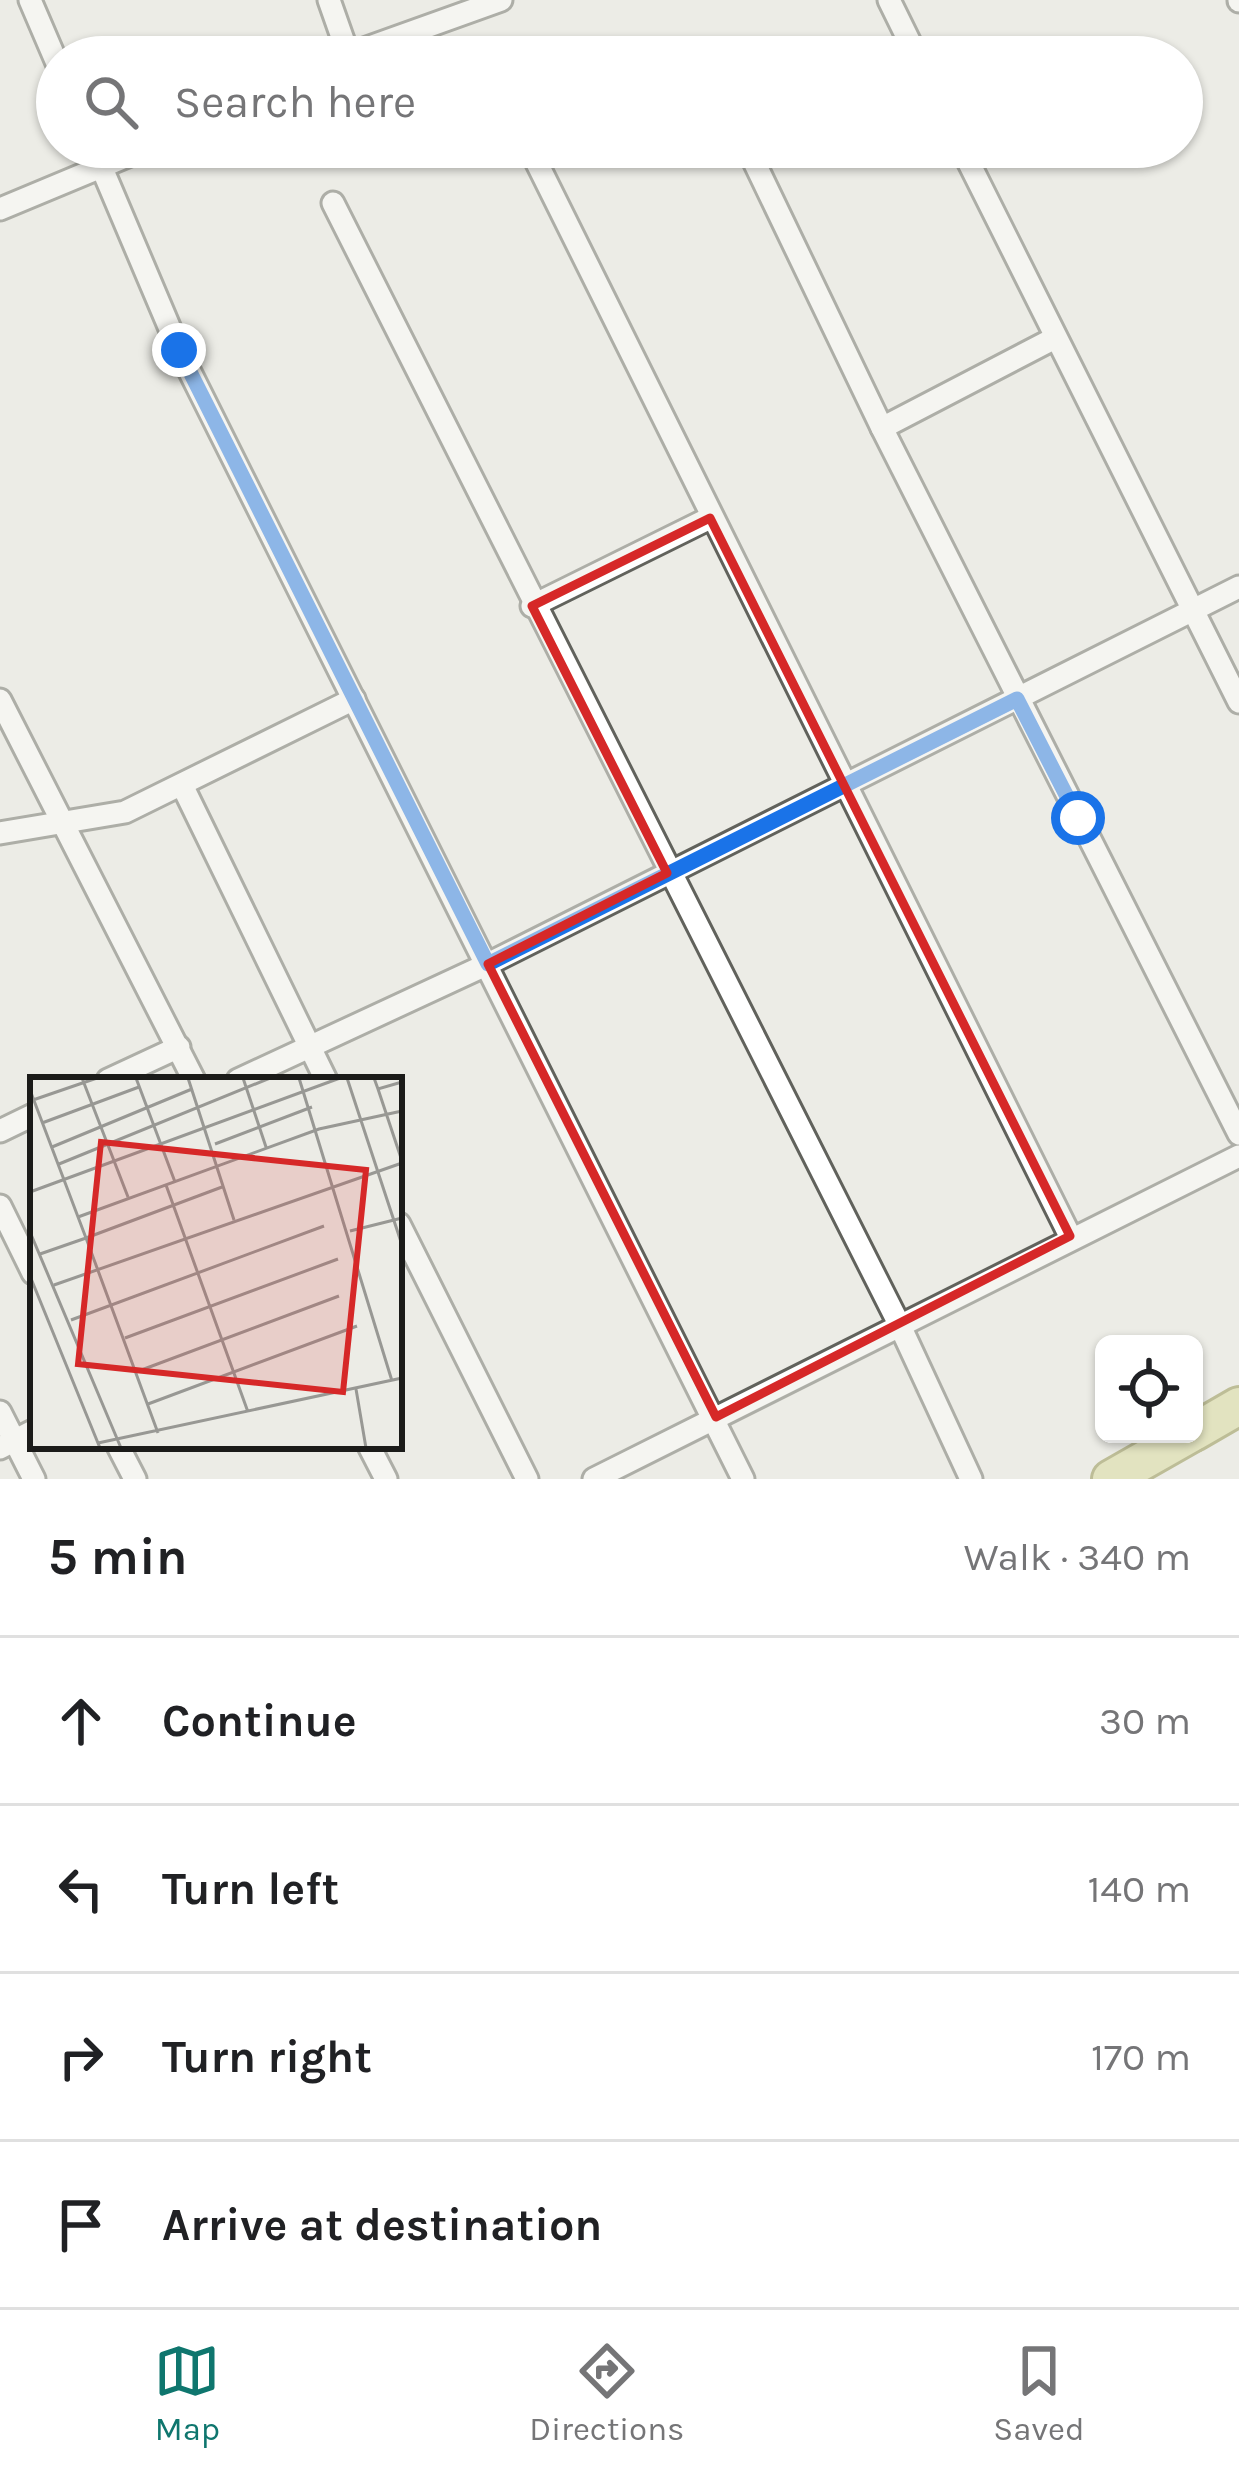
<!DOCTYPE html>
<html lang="en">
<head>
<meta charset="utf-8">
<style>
  :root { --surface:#fff; --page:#f2f2f2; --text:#202124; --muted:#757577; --line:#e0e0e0; --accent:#0f766e }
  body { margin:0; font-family:Karla,sans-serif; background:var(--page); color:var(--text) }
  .controls { position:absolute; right:36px; bottom:36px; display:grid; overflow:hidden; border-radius:18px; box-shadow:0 3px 9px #0004 }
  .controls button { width:108px; height:108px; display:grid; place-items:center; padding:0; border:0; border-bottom:3px solid var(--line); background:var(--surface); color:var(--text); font:60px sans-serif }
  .stop { position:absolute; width:36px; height:36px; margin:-27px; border:9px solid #1a73e8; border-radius:50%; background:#fff }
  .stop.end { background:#1a73e8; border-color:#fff; box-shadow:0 3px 12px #0008 }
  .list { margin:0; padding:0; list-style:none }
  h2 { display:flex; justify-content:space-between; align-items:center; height:156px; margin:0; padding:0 48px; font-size:51px }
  h2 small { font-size:39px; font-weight:400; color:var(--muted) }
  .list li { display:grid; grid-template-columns:78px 1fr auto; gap:36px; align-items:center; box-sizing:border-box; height:168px; padding:0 48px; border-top:3px solid var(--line) }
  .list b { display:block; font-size:45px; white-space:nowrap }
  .list em { font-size:39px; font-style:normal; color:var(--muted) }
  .icon { flex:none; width:66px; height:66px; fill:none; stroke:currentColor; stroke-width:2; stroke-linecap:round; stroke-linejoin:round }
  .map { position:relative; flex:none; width:1239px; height:1479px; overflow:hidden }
  .search { position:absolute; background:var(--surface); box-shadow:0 3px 9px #0004; left:36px; right:36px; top:36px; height:132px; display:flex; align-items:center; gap:30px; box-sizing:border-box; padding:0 42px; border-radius:66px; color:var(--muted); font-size:45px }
  .sheet { height:828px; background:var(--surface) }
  nav { display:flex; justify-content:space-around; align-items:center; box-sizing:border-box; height:168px; border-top:3px solid var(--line); background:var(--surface); font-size:33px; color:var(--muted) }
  nav a { display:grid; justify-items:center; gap:6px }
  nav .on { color:var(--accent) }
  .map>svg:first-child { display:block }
</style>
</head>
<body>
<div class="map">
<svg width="1239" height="1479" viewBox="0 0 1239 1479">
  <rect width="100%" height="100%" fill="#ecece6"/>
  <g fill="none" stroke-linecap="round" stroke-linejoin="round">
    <g stroke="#61625c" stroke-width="27">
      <g id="street">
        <path d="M30,0L57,63"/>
        <path d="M329,0L348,54"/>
        <path d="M889,0L917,57"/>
        <path d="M1239,0V1"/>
        <path d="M342,57L501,0"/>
        <path d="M93,147L179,350L743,1479"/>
        <path d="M529,147L1070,1236"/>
        <path d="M747,147L882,428L1239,1134"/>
        <path d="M961,147L1239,702"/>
        <path d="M333,203L901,1328L971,1479"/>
        <path d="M0,209L149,147"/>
        <path d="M882,428L1055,338"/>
        <path d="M532,606L710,518"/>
        <path d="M0,700L194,1080"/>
        <path d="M182,785L326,1080"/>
        <path d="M0,833L125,812L354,699"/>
        <path d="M108,1080L179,1047"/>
        <path d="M238,1080L488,964L1239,587"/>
        <path d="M0,1131L33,1115"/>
        <path d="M0,1206L33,1273"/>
        <path d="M399,1224L527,1479"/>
        <path d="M0,1412L34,1479"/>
        <path d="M118,1446L135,1479"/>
        <path d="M369,1446L386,1479"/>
        <path d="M0,1448L33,1431"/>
        <path d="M594,1479L1239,1156"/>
      </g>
    </g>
    <g stroke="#838438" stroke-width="42">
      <g id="primary">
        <path d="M1194,1432L1239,1406"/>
        <path d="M1111,1479L1190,1434"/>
      </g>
    </g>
    <use href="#street" stroke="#fff" stroke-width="21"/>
    <use href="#primary" stroke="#d6d792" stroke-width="36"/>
  </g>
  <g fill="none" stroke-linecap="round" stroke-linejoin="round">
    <path stroke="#1a73e8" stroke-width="15" d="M179,350L488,964L1017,699L1078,818"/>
  </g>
  <path d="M0 0H1239V1479H0ZM710,518L1070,1236L716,1417L488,964L667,873L532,606Z" fill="#ecece6" fill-opacity=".55" fill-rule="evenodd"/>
  <path fill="none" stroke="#d62828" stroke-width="9" stroke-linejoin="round" d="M710,518L1070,1236L716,1417L488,964L667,873L532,606Z"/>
  <g transform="translate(30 1077)">
    <rect width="372" height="372" fill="#ecece6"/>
    <path fill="none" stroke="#989894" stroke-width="3" d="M52,1L98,120M106,1L145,105M158,1L204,143M213,1L236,70M269,1L362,304M317,1L372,168M344,1L348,12L372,5M348,12L372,84M0,13L56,161L10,177M3,23L67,1M12,46L109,10M185,67L282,30M22,70L162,12M29,87L240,1M136,108L218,335M0,115L310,1M48,140L289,52L372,34M320,154L372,141M0,155L91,371M0,199L70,371M24,208L372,86M41,243L294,149M95,261L308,182M106,295L309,219M326,312L336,371M118,327L327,249M128,356L56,161L192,110M68,366L372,301"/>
    <path fill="#d62828" fill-opacity="0.15" stroke="#d62828" stroke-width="6" d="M71,65L336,93L313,315L48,287Z"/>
    <rect width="372" height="372" fill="none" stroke="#1b1b19" stroke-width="6"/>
  </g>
</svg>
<div class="controls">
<button><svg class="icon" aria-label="locate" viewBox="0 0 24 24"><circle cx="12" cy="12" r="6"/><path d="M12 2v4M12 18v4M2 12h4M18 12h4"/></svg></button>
</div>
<div class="stop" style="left:1078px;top:818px"></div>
<div class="stop end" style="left:179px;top:350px"></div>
<div class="search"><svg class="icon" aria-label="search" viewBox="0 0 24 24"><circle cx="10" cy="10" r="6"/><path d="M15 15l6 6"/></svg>Search here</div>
</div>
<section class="sheet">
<h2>5 min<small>Walk · 340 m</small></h2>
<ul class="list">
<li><svg class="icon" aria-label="ahead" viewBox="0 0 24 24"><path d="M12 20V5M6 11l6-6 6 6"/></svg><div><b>Continue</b></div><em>30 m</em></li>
<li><svg class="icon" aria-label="left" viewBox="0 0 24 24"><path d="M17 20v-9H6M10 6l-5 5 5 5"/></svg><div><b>Turn left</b></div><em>140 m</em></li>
<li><svg class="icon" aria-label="right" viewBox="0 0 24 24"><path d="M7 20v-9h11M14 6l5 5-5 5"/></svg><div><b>Turn right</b></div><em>170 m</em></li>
<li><svg class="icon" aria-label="arrive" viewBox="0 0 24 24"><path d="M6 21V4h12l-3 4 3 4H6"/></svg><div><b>Arrive at destination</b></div></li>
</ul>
</section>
<nav>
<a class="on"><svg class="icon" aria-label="map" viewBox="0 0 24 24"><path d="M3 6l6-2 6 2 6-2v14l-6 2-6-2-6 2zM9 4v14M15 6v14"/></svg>Map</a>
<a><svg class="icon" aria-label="directions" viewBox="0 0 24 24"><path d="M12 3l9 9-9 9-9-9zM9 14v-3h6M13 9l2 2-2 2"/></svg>Directions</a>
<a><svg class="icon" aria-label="saved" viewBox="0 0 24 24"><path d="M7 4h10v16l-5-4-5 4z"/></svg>Saved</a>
</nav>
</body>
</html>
